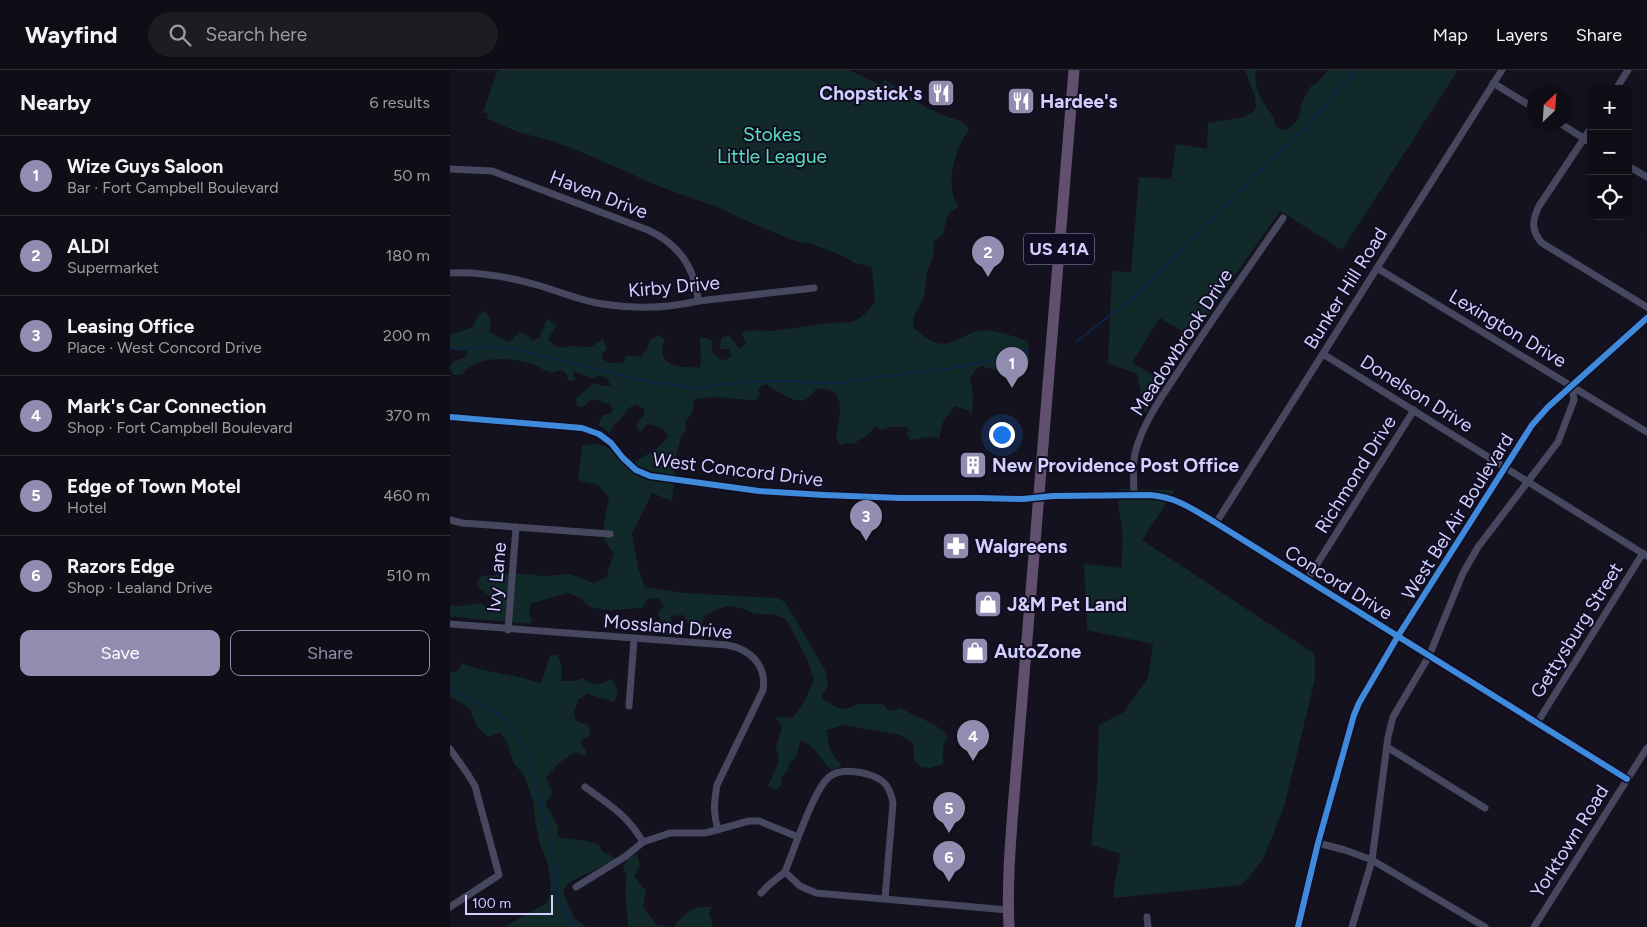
<!DOCTYPE html>
<html lang="en">
<head>
<meta charset="utf-8">
<style>
  :root { --surface:#0f0e16; --page:#1d1c23; --text:#f1f3f6; --muted:#9b9ca1; --line:#2f2e35; --accent:#908db0 }
  body { margin:0; font-family:Figtree,sans-serif; background:var(--page); color:var(--text) }
  .controls { position:absolute; right:15px; top:15px; display:grid; overflow:hidden; border-radius:10px; box-shadow:0 5px 20px #0002 }
  .controls button { width:45px; height:45px; display:grid; place-items:center; padding:0; border:0; border-bottom:1px solid var(--line); background:var(--surface); color:var(--text); font:25px sans-serif }
  .compass { position:absolute; left:1077px; top:15px; width:45px; height:45px; border-radius:50%; background:var(--surface); box-shadow:0 5px 20px #0002; rotate:25deg }
  .scale { position:absolute; left:15px; bottom:12px; width:88px; box-sizing:border-box; padding-left:5px; border:2px solid #d3cfff; border-top:0; font-size:14px; line-height:18px; white-space:nowrap; color:#d3cfff; -webkit-text-stroke:4px #100d23; paint-order:stroke }
  .you { position:absolute; left:551px; top:364px; width:18px; height:18px; margin:-12px; border:4px solid #fff; border-radius:50%; background:#1a73e8; box-shadow:0 0 0 8px #1a73e833 }
  .badge { display:grid; place-items:center; width:32px; height:32px; border-radius:50%; background:var(--accent); color:#fff; font-size:16px; font-weight:700 }
  .pin { position:absolute; translate:-50% -41px; filter:drop-shadow(0 1px 2px #0008) }
  .pin::after { content:''; position:absolute; top:26px; width:18px; height:15px; background:inherit; clip-path:polygon(0 0,100% 0,50% 100%) }
  .list { margin:0; padding:0; list-style:none }
  h2 { display:flex; justify-content:space-between; align-items:center; height:65px; margin:0; padding:0 20px; font-size:21px }
  h2 small { font-size:16px; font-weight:400; color:var(--muted) }
  .list li { display:grid; grid-template-columns:32px 1fr auto; gap:15px; align-items:center; box-sizing:border-box; height:80px; padding:0 20px; border-top:1px solid var(--line) }
  .list b { display:block; font-size:19px; white-space:nowrap }
  .list p { margin:0; font-size:16px; white-space:nowrap; color:var(--muted) }
  .list em { font-size:16px; font-style:normal; color:var(--muted) }
  .actions { display:flex; gap:10px; padding:15px 20px }
  .actions a { flex:1; padding:11px 0; border:1px solid var(--accent); border-radius:10px; text-align:center; font-size:18px; color:var(--accent) }
  .actions .main { background:var(--accent); color:#fff }
  .icon { flex:none; width:28px; height:28px; fill:none; stroke:currentColor; stroke-width:2; stroke-linecap:round; stroke-linejoin:round }
  .map { position:relative; flex:none; width:1197px; height:857px; overflow:hidden }
  header { display:flex; align-items:center; gap:30px; box-sizing:border-box; height:70px; padding:0 25px; background:var(--surface); border-bottom:1px solid var(--line) }
  header strong { font-size:24px }
  nav { display:flex; gap:28px; margin-inline-start:auto; font-size:18px }
  .search { width:350px; height:45px; background:var(--page); display:flex; align-items:center; gap:12px; box-sizing:border-box; padding:0 18px; border-radius:28px; color:var(--muted); font-size:19px }
  main { display:flex }
  aside { flex:1; background:var(--surface) }
  .map>svg:first-child { display:block }
</style>
</head>
<body>
<header>
<strong>Wayfind</strong>
<div class="search"><svg class="icon" aria-label="search" viewBox="0 0 24 24"><circle cx="10" cy="10" r="6"/><path d="M15 15l6 6"/></svg>Search here</div>
<nav><a>Map</a><a>Layers</a><a>Share</a></nav>
</header>
<main>
<aside>
<h2>Nearby<small>6 results</small></h2>
<ul class="list">
<li><span class="badge">1</span><div><b>Wize Guys Saloon</b><p>Bar · Fort Campbell Boulevard</p></div><em>50 m</em></li>
<li><span class="badge">2</span><div><b>ALDI</b><p>Supermarket</p></div><em>180 m</em></li>
<li><span class="badge">3</span><div><b>Leasing Office</b><p>Place · West Concord Drive</p></div><em>200 m</em></li>
<li><span class="badge">4</span><div><b>Mark's Car Connection</b><p>Shop · Fort Campbell Boulevard</p></div><em>370 m</em></li>
<li><span class="badge">5</span><div><b>Edge of Town Motel</b><p>Hotel</p></div><em>460 m</em></li>
<li><span class="badge">6</span><div><b>Razors Edge</b><p>Shop · Lealand Drive</p></div><em>510 m</em></li>
</ul>
<div class="actions"><a class="main">Save</a><a>Share</a></div>
</aside>
<div class="map">
<svg width="1197" height="857" viewBox="0 0 1197 857">
  <rect width="100%" height="100%" fill="#14121e"/>
  <g fill="#112929">
    <path d="M48,0H399L431,15L435,10L478,39C484,39 486,43 492,45C503,50 514,48 519,60C506,75 493,120 509,136L498,145L493,165L484,171C483,176 484,182 483,187C482,192 478,196 477,202C476,210 476,218 474,226C470,239 460,243 464,259C472,263 478,271 487,273C502,277 517,262 532,260C543,259 568,267 578,272C577,280 581,287 579,295L576,298L570,296L551,302L531,296L526,299L520,308L523,323L522,345L518,340L505,336L493,352L489,368L479,367L460,370L456,364L459,361L457,357H440L432,360L426,356C422,359 421,362 417,365C413,368 408,370 404,374L396,373L391,375L386,369C387,356 397,327 380,320C376,319 371,319 367,318C364,322 360,327 356,329C346,335 324,320 316,314L311,316L308,320L310,324L307,329L303,330C288,330 254,324 243,331C245,339 242,345 236,350V360L231,366L225,391L222,399L225,403L222,431L202,423L182,464L189,501L195,517L233,523L326,528L335,532L376,602L378,615L371,628L390,639L399,638L407,634H433L438,640L444,641L449,638C455,640 458,642 464,645C477,651 488,655 498,666L493,676V694L479,698L471,697L464,690L463,673L450,665L394,655L377,660C377,676 382,685 392,696L381,700C370,690 366,676 351,670L346,687L339,693L338,700L332,706L331,715L325,720L318,716L329,691L326,677L332,658L326,647L343,648L357,627L364,609L358,591L336,549L322,544H305L292,538L276,536L255,545L251,556L245,561L233,545L221,546V564L215,565L208,543L214,536L209,528L198,529L192,538L161,540L149,539L138,536L130,528L118,523L80,534L79,542L82,551L79,554C60,551 42,551 23,549C15,548 9,546 0,547V535L13,536L29,533L40,538L47,532L26,515L31,506L65,503L94,506L120,504L143,513L156,508L164,483L155,471L154,452L159,427L148,415L128,410L132,376C160,370 157,380 177,396C192,386 209,382 218,365C212,357 206,355 197,354L192,361L188,360L186,353L193,347L195,340L186,335C176,337 174,344 169,352L165,353L159,364L154,357L148,356L153,345L160,344L163,339L160,334L142,329L133,337L127,336L126,329L141,315L145,313L151,316H161L157,309L151,305L142,308L122,301L126,310L119,311L116,303L111,300C107,301 103,303 100,302C94,301 88,296 82,294C59,287 29,285 12,304L4,305L0,299V296L5,291L16,287L18,283L15,280L8,281L0,277V265L23,257L29,244L35,241L41,250L39,261L46,266L60,272L69,262L79,267L82,271L89,268L97,249L107,255L98,269L102,274L110,278L120,276L141,277L153,269L157,279L152,284V289L160,293H172L177,286H191L197,279L200,270L209,265L215,269C214,273 212,277 212,281C212,298 238,298 250,297C252,287 250,278 250,267L257,268L263,271L262,282L272,291L281,287L280,279H270L271,268L279,265L290,279L296,273L291,262L300,260L322,261L379,253L403,252L415,244L425,231L422,197L404,193L397,188L381,181L356,172L351,173L315,159L267,137L211,117L129,81L102,71L68,62L37,49L38,44L33,42Z"/>
    <path d="M795,0H805C805,10 807,23 813,32C820,44 822,41 826,57L831,60L838,59L848,50L852,33L860,17L867,13L878,0H1008L892,180L830,141L742,267L710,248L682,292L714,312L695,344L687,304L658,293L662,201L681,202L689,107L721,109L726,74L757,79L758,53L794,47L803,42L806,37L805,27Z"/>
    <path d="M669,419L725,420L692,470L865,584V609L834,737L813,789L792,815L664,828V816L671,784L641,775L647,715L649,655L674,642L698,608L703,574L637,560L634,494L671,498L673,467L668,433Z"/>
    <path d="M100,585H108L112,599L111,611H125L132,608C146,617 148,615 162,609L168,621L164,632C155,628 145,628 138,623L128,630L124,642L126,651L138,655L141,663L136,669H131V675L137,682L134,686L126,682C113,688 105,697 96,708L102,721L101,728L97,730L96,735L109,758L107,764L111,768L138,771L148,774L153,782L162,786L165,789L117,814L113,823L124,848L137,857H54L98,832L101,813L97,791L90,774L85,749L83,731L75,707L63,692L58,674L50,663L38,667L27,657L20,639L0,626V602L8,601L12,593C38,604 65,603 91,614Z"/>
    <path d="M187,784L190,795L184,806L196,821L193,837L207,855L224,857C234,842 244,835 262,837L259,842L263,857H177L178,853L175,821L177,806L173,797L178,788Z"/>
  </g>
  <g fill="none" stroke-linecap="round" stroke-linejoin="round">
    <g stroke="#0d2445" stroke-width="2">
      <path d="M626,272L685,226L812,98L856,58L906,0"/>
      <path d="M0,279L33,277L63,279L196,311L246,318L292,312L338,311L383,314L436,306L498,299L549,289L579,280"/>
      <path d="M0,620C32,636 60,642 75,678C79,688 80,697 85,708L107,800V829L113,839L127,857"/>
    </g>
    <g stroke="#47475f" stroke-width="7">
      <path d="M1043,13L1084,38"/>
      <path d="M1166,19L1178,0"/>
      <path d="M1108,52L1141,73"/>
      <path d="M1141,58L1089,136C1082,150 1081,161 1092,173L1197,237"/>
      <path d="M1178,96L1197,107"/>
      <path d="M0,99L42,101L198,160C229,174 245,197 248,231"/>
      <path d="M927,198L1197,362"/>
      <path d="M0,203C29,201 59,207 87,215C109,221 130,231 153,234C184,239 218,238 248,231L364,218"/>
      <path d="M873,284L1197,486"/>
      <path d="M0,347L132,358L149,364L161,373L173,388L186,400L200,406L309,421L374,425L450,428H528L573,429L603,426L700,425C727,427 744,440 766,453L1177,709"/>
      <path d="M684,425C684,411 682,397 685,383C693,352 713,325 730,299C763,248 798,198 833,148"/>
      <path d="M0,450L12,453L160,464"/>
      <path d="M766,453L1052,0"/>
      <path d="M857,510L964,340"/>
      <path d="M0,554L277,575C300,579 317,595 313,620L267,715C264,733 263,742 268,760"/>
      <path d="M58,560L66,457"/>
      <path d="M179,636L184,569"/>
      <path d="M1087,653L1193,483"/>
      <path d="M937,677L1035,738"/>
      <path d="M0,679L17,703L25,716L49,805L0,837"/>
      <path d="M135,717C160,735 177,745 193,772"/>
      <path d="M868,773L895,780L922,790L1035,857"/>
      <path d="M335,802C343,782 364,719 379,707C389,699 405,701 417,704C434,709 440,716 443,733L435,829"/>
      <path d="M335,802L350,816L366,823L558,840"/>
      <path d="M126,817L176,786L193,772L220,763H255L299,751H309L348,767"/>
      <path d="M311,823L320,814L335,802"/>
      <path d="M697,847L698,857"/>
      <path d="M848,857L868,773L904,645L909,633L948,566L1082,355L1098,337L1197,248"/>
      <path d="M902,857L922,790L938,667L943,647L979,586L1013,503L1028,477L1108,372L1124,330L1122,316"/>
      <path d="M1084,857L1197,678"/>
    </g>
    <path stroke="#60506d" stroke-width="11" d="M559,857C557,818 560,778 563,739L624,0"/>
    <g stroke="#100d23" stroke-width="9">
      <g id="cycleway">
        <path d="M0,347L132,358L149,364L161,373L173,388L186,400L200,406L309,421L374,425L450,428H528L573,429L603,426L700,425C727,427 744,440 766,453L1177,709"/>
        <path d="M848,857L868,773L904,645L909,633L948,566L1082,355L1098,337L1197,248"/>
      </g>
    </g>
    <use href="#cycleway" stroke="#408adc" stroke-width="6"/>
  </g>
  <defs>
    <g id="restaurant-square" transform="scale(1.4375)"><rect x="-9" y="-9" width="18" height="18" rx="4" fill="#908db0" stroke="#100d23"/><path d="M-5-6h1v4h1v-4h1v4h1v-4h1v5L-1.5 .5V6h-2V.5L-5-1ZM5-6V6H3V1.5H1.5Q1.5-4 5-6Z" fill="#fff"/></g>
    <g id="building-square" transform="scale(1.4375)"><rect x="-9" y="-9" width="18" height="18" rx="4" fill="#908db0" stroke="#100d23"/><path d="M-4-6H4V6H1V3H-1V6H-4ZM-2.5-4.3h1.7v1.8h-1.7ZM.8-4.3h1.7v1.8H.8ZM-2.5-1h1.7V.8h-1.7ZM.8-1h1.7V.8H.8Z" fill="#fff"/></g>
    <g id="pharmacy-square" transform="scale(1.4375)"><rect x="-9" y="-9" width="18" height="18" rx="4" fill="#908db0" stroke="#100d23"/><path d="M-2-6h4v4h4v4h-4v4h-4v-4h-4v-4h4Z" fill="#fff"/></g>
    <g id="shop-square" transform="scale(1.4375)"><rect x="-9" y="-9" width="18" height="18" rx="4" fill="#908db0" stroke="#100d23"/><path d="M-5-2.5h2.3a2.7 3.5 0 0 1 5.4 0H5L5.5 6h-11ZM-1.5-2.5h3a1.5 2.3 0 0 0-3 0Z" fill="#fff"/></g>
  </defs>
  <g fill-rule="evenodd">
    <use href="#restaurant-square" x="491" y="23"/>
    <use href="#restaurant-square" x="571" y="31"/>
    <use href="#building-square" x="523" y="395"/>
    <use href="#pharmacy-square" x="506" y="476"/>
    <use href="#shop-square" x="538" y="534"/>
    <use href="#shop-square" x="525" y="581"/>
  </g>
  <g text-anchor="middle" stroke-width="4" stroke-linejoin="round" paint-order="stroke">
    <rect fill="#100d23" stroke="#9895bd" stroke-width="1" x="574" y="163.5" width="70" height="31" rx="4"/>
    <g font-size="18" font-weight="bold" fill="#d3cfff">
      <text x="609" y="185">US 41A</text>
    </g>
    <g font-size="19" font-weight="bold" fill="#d3cfff" stroke="#100d23" text-anchor="start">
      <text x="472" y="30" text-anchor="end">Chopstick's</text>
      <text x="590" y="38">Hardee's</text>
      <text x="542" y="402">New Providence Post Office</text>
      <text x="525" y="483">Walgreens</text>
      <text x="557" y="541">J&amp;M Pet Land</text>
      <text x="544" y="588">AutoZone</text>
    </g>
    <g font-size="19" fill="#59e1b9" stroke="#100d23">
      <text x="322" y="71">Stokes<tspan x="322" dy="22">Little League</tspan></text>
    </g>
    <g font-size="19" fill="#d3cfff" stroke="#100d23">
      <text transform="translate(149 124) rotate(21)" y="7">Haven Drive</text>
      <text transform="translate(224 216) rotate(-5)" y="7">Kirby Drive</text>
      <text transform="translate(895 218) rotate(-58)" y="7">Bunker Hill Road</text>
      <text transform="translate(1058 258) rotate(31)" y="7">Lexington Drive</text>
      <text transform="translate(731 272) rotate(-57)" y="7">Meadowbrook Drive</text>
      <text transform="translate(967 323) rotate(32)" y="7">Donelson Drive</text>
      <text transform="translate(288 399) rotate(7)" y="7">West Concord Drive</text>
      <text transform="translate(905 404) rotate(-58)" y="7">Richmond Drive</text>
      <text transform="translate(1007 446) rotate(-58)" y="7">West Bel Air Boulevard</text>
      <text transform="translate(46 507) rotate(-85)" y="7">Ivy Lane</text>
      <text transform="translate(889 512) rotate(32)" y="7">Concord Drive</text>
      <text transform="translate(218 556) rotate(5)" y="7">Mossland Drive</text>
      <text transform="translate(1126 560) rotate(-58)" y="7">Gettysburg Street</text>
      <text transform="translate(1119 771) rotate(-58)" y="7">Yorktown Road</text>
    </g>
  </g>
</svg>
<div class="controls">
<button>+</button>
<button>−</button>
<button><svg class="icon" aria-label="locate" viewBox="0 0 24 24"><circle cx="12" cy="12" r="6"/><path d="M12 2v4M12 18v4M2 12h4M18 12h4"/></svg></button>
</div>
<svg class="compass" viewBox="-18 -18 36 36"><path d="M0-13l5 13h-10z" fill="#e53935"/><path d="M0 13l5-13h-10z" fill="#9b9ca1"/></svg>
<div class="scale">100 m</div>
<div class="you"></div>
<div class="pin badge" style="left:562px;top:318px">1</div>
<div class="pin badge" style="left:538px;top:207px">2</div>
<div class="pin badge" style="left:416px;top:471px">3</div>
<div class="pin badge" style="left:523px;top:691px">4</div>
<div class="pin badge" style="left:499px;top:763px">5</div>
<div class="pin badge" style="left:499px;top:812px">6</div>
</div>
</main>
</body>
</html>
